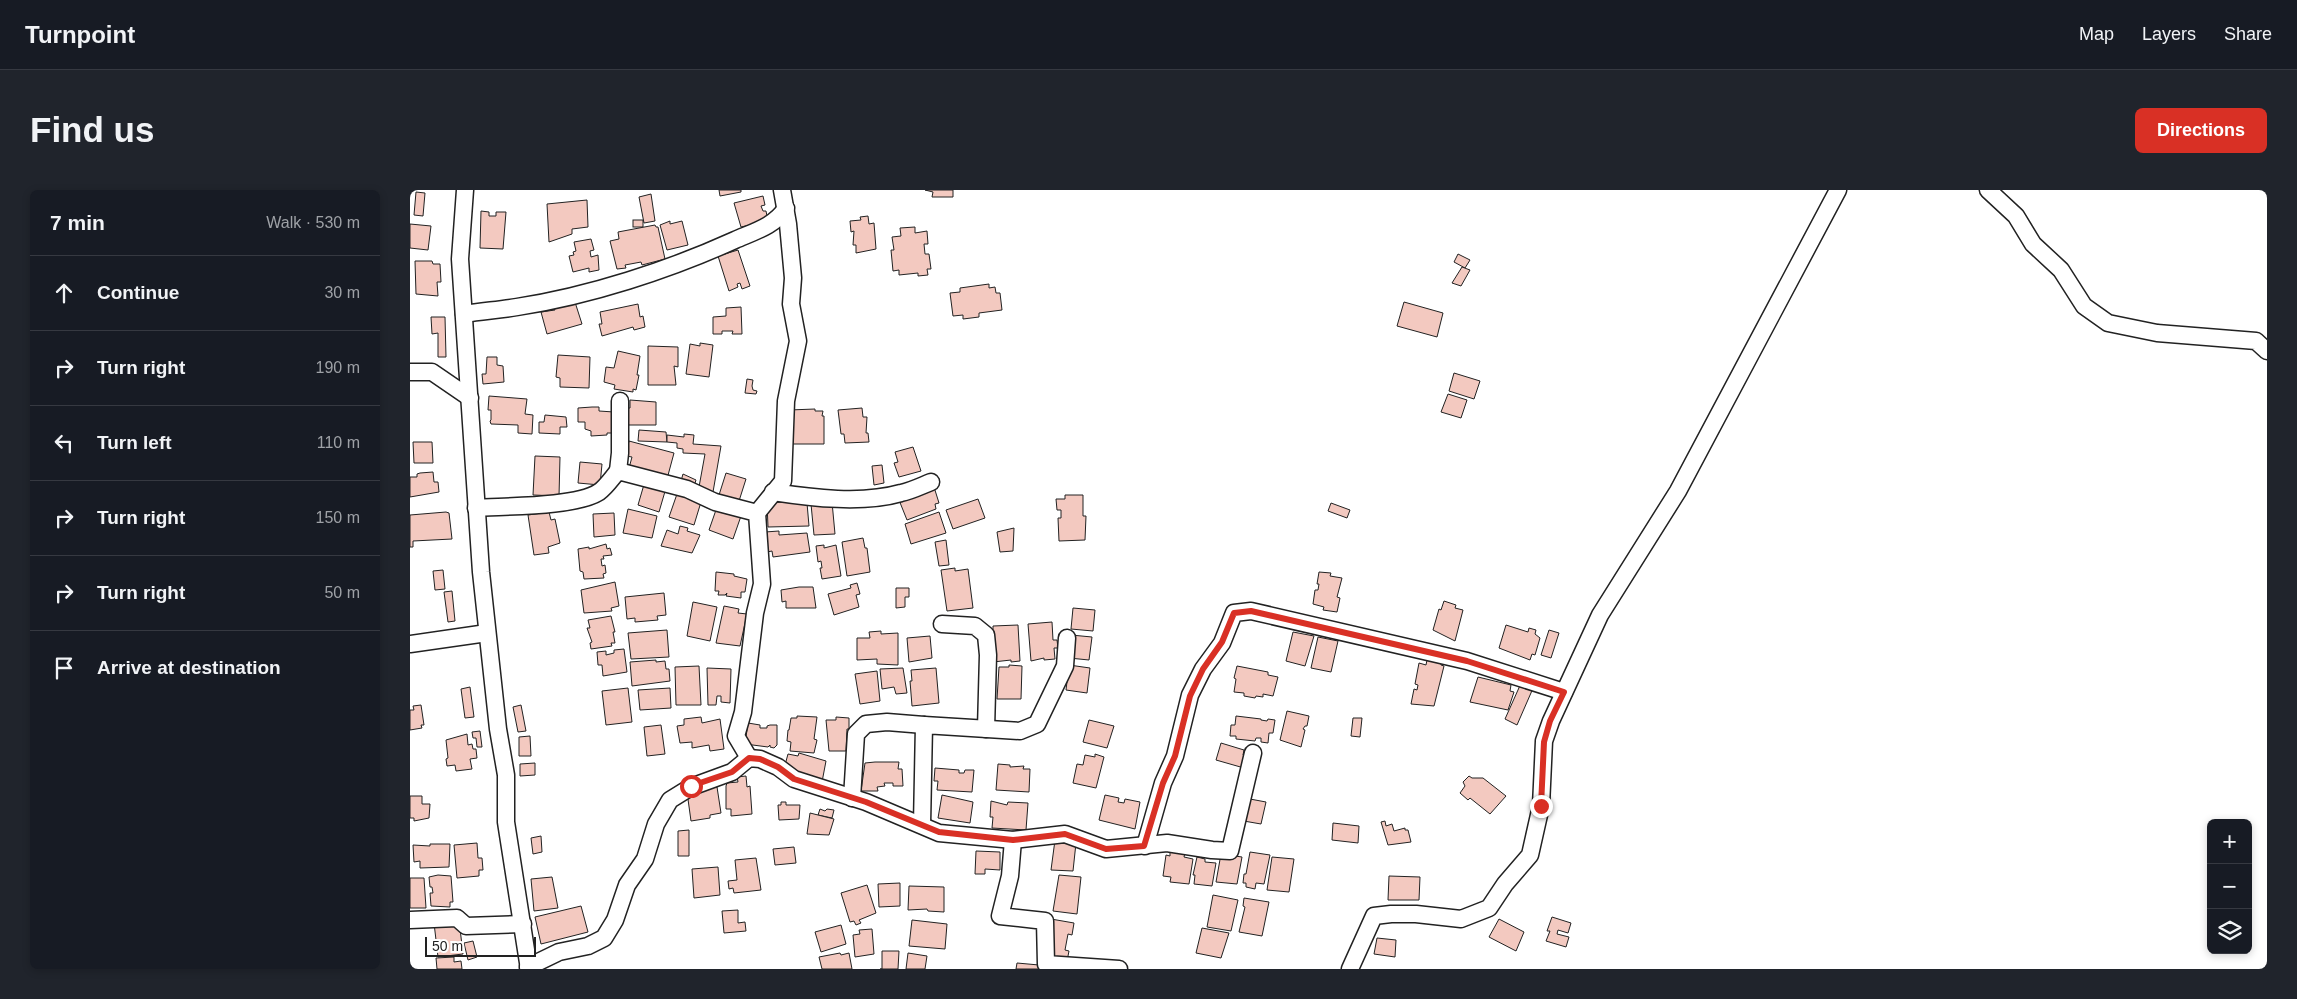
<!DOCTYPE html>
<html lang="en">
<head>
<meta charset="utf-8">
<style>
  :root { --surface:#171b24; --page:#20242c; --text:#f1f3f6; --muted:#9ea1a6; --line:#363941; --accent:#d93025 }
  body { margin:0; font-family:Helvetica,sans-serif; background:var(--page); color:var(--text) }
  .controls { position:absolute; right:15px; bottom:15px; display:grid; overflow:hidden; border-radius:8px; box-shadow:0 2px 8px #0003 }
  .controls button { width:45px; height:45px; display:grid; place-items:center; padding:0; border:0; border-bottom:1px solid var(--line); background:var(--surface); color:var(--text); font:25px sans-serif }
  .scale { position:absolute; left:15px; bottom:12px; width:111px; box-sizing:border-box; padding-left:5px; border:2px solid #222; border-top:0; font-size:14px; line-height:18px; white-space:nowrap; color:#222; -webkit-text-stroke:4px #fff; paint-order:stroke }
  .stop { position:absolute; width:15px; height:15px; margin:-11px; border:4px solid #d93025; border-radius:50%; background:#fff }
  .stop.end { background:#d93025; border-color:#fff; box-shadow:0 1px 5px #0008 }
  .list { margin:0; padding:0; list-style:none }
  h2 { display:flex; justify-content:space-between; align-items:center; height:65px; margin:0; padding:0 20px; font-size:21px }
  h2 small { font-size:16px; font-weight:400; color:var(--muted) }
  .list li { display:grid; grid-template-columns:32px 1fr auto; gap:15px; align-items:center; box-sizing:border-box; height:75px; padding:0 20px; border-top:1px solid var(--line) }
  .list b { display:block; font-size:19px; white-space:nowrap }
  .list em { font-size:16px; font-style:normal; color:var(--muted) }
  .icon { flex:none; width:28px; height:28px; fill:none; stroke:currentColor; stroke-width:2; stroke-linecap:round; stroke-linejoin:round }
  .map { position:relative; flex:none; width:1857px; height:779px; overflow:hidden; border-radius:8px }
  header { display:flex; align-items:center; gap:30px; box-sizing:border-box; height:70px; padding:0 25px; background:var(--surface); border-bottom:1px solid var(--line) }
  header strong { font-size:24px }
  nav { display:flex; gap:28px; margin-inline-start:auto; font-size:18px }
  .intro { display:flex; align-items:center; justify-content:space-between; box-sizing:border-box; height:120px; padding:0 30px }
  h1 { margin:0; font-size:35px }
  .button { padding:12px 22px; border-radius:8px; background:var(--accent); color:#fff; font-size:18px; font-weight:700 }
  main { display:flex; gap:30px; padding:0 30px }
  aside { flex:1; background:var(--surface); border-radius:8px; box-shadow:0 2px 8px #0003 }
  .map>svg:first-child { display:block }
</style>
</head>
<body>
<header>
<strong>Turnpoint</strong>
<nav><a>Map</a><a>Layers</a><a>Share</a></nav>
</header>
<div class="intro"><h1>Find us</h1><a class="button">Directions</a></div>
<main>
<aside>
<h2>7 min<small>Walk · 530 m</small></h2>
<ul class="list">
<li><svg class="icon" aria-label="ahead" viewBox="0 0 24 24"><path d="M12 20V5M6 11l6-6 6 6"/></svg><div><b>Continue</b></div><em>30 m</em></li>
<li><svg class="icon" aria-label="right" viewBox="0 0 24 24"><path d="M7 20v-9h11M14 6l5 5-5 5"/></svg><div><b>Turn right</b></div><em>190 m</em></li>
<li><svg class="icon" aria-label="left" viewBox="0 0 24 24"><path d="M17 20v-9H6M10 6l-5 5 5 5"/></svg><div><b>Turn left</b></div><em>110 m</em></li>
<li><svg class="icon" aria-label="right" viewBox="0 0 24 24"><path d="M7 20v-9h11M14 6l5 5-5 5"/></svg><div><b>Turn right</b></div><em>150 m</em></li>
<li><svg class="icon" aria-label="right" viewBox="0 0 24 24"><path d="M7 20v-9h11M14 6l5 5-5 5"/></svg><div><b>Turn right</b></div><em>50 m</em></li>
<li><svg class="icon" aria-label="arrive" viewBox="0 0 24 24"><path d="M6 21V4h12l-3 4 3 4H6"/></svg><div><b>Arrive at destination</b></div></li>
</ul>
</aside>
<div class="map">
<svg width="1857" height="779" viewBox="0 0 1857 779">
  <rect width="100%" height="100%" fill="#fff"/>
  <g fill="#f3c9c0" stroke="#222">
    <path d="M309,0H331V2L310,6Z"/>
    <path d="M515,0H543V7H522L523,2Z"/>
    <path d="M6,2L15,3L13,26L4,25Z"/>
    <path d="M241,4L245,31L234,33L229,7Z"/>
    <path d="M353,6L355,15L351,16L353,21H356L358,31L331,37L324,13Z"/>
    <path d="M177,10L178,37L162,39V44L139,52L137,14Z"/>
    <path d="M71,21L79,22V26H86V22H96L93,59L70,58Z"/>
    <path d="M458,26L459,34L464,33L466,59L446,63V55H443L444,41L441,42L440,31L451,30L450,27Z"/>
    <rect x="223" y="30" width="10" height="7"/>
    <path d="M260,31V34L272,31L278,55L257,60L250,35Z"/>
    <path d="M0,34L21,36L18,60L0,58Z"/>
    <path d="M245,35L246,37H248L255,69L232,75L231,72L215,75L216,78L207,79L200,51L209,49L208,42Z"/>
    <path d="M505,37V43L517,41L518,54H514L515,64H519L521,79H517L518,85L508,86V83L489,85V80L483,81L481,60H484L482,47L491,46L490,38Z"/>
    <path d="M181,49L184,60L180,61L181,67L188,65L189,80L179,82V78L163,82L159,66L164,65L163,62L166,61L164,52Z"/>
    <path d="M328,60L340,96L332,99L330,93L327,94L328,97L319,101L308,66Z"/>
    <path d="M1048,64L1060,70L1055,78L1044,72Z"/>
    <path d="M5,71H22L23,74H30L31,92H27L28,106L6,104Z"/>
    <path d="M1052,77L1060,80L1051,96L1042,93Z"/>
    <path d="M579,94V98L585,97L586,103H590L592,120L569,123V127L553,129V125L543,126L540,103L550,102V98Z"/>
    <path d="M164,109L172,134L137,144L131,122L145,120L144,118Z"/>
    <path d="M994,112L1033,123L1027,147L987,136Z"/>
    <path d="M228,114L230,127L233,126L235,137L224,140L223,137L192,146L189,134H192L190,122Z"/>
    <path d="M331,117L332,144H322L323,141H312V144H303V127L316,126V118Z"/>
    <path d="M21,127H35L36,167H28V143L22,144Z"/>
    <path d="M290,153L303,155L299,187L276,184L280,154L290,156Z"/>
    <path d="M238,156L268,157V177L264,176L266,195H238Z"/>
    <path d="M208,161L230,166L227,185H229L226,200L223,199V202L204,199L205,195L194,192L196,177L204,178Z"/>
    <path d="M148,165L180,167L179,198L150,197V188L146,187Z"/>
    <path d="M77,167H87V175L93,176L94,192L73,194L72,184H76Z"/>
    <path d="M1044,183L1070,191L1064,209L1039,201Z"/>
    <path d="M337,189L343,190L342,196L343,200L347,201L346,204L335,203Z"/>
    <path d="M1038,204L1057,210L1051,228L1031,222Z"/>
    <path d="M79,206L117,209L115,224L123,225L122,244L108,243V235L81,234L80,231L81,230V220H78Z"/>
    <path d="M220,210L246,212V235H217V218H220Z"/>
    <path d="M182,217H189V221L204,222L206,243H197V245L181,246V241L175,239V232H168V218Z"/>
    <path d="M452,218L453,227H457L456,243H458L459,252L435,253L434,244H431L428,220Z"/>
    <path d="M405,219V221H413L412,226H414V254H381L379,220Z"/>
    <path d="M135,225L156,227L157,237H150V244L129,243V232H134Z"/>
    <path d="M229,240L256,242L257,252L228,251Z"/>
    <path d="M274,244L284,245L283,254L311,256L303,302L289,297L295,264L273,263V259L267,258V253L257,252V245L274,247Z"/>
    <path d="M219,251L264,263L257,289L219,278L222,267L216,266Z"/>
    <path d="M3,252H22L23,273H4Z"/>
    <path d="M503,257L511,281L489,287L484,273L488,272L485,262Z"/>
    <path d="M125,266L150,267L149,306L123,305Z"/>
    <path d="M170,272L192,274L190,295L168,293Z"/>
    <path d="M472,275L474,293L464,295L462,276Z"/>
    <path d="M23,282L24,292H28L29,302L0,307V287H7V284L10,283Z"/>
    <path d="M316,283L336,289L329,311L309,305Z"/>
    <path d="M273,284L286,290L284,296L271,291Z"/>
    <path d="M235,291L256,298L249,322L228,315Z"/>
    <path d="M524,297L529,313L525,314L526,319L497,330L489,310Z"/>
    <path d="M267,304L291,312L284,335L259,327Z"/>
    <path d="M655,305H673V326H676L675,350L649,351L648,328H651V320H647L646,309H655Z"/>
    <path d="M568,309L575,328L543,339L536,320Z"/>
    <path d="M394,311L397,313L399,336L358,337L357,313Z"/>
    <path d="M422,312L425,344L404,345L401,314Z"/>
    <path d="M921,313L940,320L937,328L918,321Z"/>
    <path d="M307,317L331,326L323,349L299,340Z"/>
    <path d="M218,319L247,326L242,348L213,343Z"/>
    <path d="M36,322L39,323L42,349L3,351V357H0V325Z"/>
    <path d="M139,322L141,330L145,329L150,353L138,357L139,363L124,365L118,325Z"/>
    <path d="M529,322L536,343L501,354L495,334Z"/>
    <path d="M204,323L205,345L184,347L183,324Z"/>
    <path d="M270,336L278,338L277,341L290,345L282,363L251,356L257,340L268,344Z"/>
    <path d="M604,338L603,361L590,362L587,342Z"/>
    <path d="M369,341V345L397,343L400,362L363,367L362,361L357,362L355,342Z"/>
    <path d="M453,348L455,358H457L460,382L437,386L432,352Z"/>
    <path d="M536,350L539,375L529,376L525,352Z"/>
    <path d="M196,354L197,359L200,358L202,365L193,366L194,369H191L192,376L195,375L196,383L193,384L194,388L174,389L173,382L170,381L168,359L179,357V359Z"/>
    <path d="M414,355V358L426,355L431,386L412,389L410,378H412L411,371L408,372L406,356Z"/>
    <path d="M545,378V381L558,379L563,418L537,421L531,380Z"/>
    <path d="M33,380L35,399L25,400L23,381Z"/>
    <path d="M306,382L324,384V386L337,389L335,402H331V408L316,406L317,403L315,405H308L309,401H305Z"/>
    <path d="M909,382L921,383L920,386L932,388L927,407L930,408L927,422L913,420L914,417L903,414L905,400H908L909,394H907Z"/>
    <path d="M205,392L209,416L201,418L202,421L174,423L171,400Z"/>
    <path d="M447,393L450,404L446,405L449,417L424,425L418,404L441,398L440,395Z"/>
    <path d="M389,397H403L406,418H376V411L372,412L371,400Z"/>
    <path d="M486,398H499V407H495V417L486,418Z"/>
    <path d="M42,401L45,431L38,432L34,402Z"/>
    <path d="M254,403L256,425L247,426L248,430L225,432V428L217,429L215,407Z"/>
    <path d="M1034,411L1046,415L1045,418L1053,420L1045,451L1023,440L1029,419L1031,420Z"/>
    <path d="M283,412L307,417L300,451L277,446Z"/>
    <path d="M314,416L329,419L328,423L337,424L330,456L306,453Z"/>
    <path d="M663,418L685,420L683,441L661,439Z"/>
    <path d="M201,426L205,442H203L205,453H201L202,456L181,459L180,453L182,452L177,438H180L178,430Z"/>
    <path d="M642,432L643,450H647L648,458H644L645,469L634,470V468L621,471L618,434Z"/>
    <path d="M608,435L610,471L601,472V470L583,472V436Z"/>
    <path d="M1096,435L1118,442L1119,438L1126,440L1125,444L1130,448L1125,465L1122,464L1120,470L1089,458Z"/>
    <path d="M257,440L259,467L221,469L218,443Z"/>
    <path d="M1139,440L1149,443L1141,468L1131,465Z"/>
    <path d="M471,441V444L488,443V475L467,474V469L447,470V448H460L459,442Z"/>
    <path d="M883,442L904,446L895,476L876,471Z"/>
    <path d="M661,445L682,447L679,470L659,468Z"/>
    <path d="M520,446L522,468L499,472L497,448Z"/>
    <path d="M908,447L928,451L921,482L901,478Z"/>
    <path d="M214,459L217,482L193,486L192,475H188L187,462L196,461V465L204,463V460Z"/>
    <path d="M246,470V472L255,471L256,479H259L260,491L222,496L220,472Z"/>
    <path d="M1017,470L1031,473V475L1034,476L1024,516L1001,514L1004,499L1007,500L1008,495L1005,494L1009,473L1016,475Z"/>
    <path d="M599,475L612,476L611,509H587L589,477H599Z"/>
    <path d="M659,475L680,478L677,503L656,500Z"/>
    <path d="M289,476L291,515H266L265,477Z"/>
    <path d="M827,476L858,482V485L868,487L863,506L853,504V507L846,506L845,508L834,506V503L824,502L826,489L824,488Z"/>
    <path d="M297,478L321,479L320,513L311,512V506H307L306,515H298Z"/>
    <path d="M493,478L497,503L486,504L484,497L472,499L470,479Z"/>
    <path d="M526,478L529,513L502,516L500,491H502L501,480Z"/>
    <path d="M467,481L470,511L450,514L445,484Z"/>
    <path d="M1068,487L1101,495L1100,501L1104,502L1098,520L1060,512Z"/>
    <path d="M1112,491L1124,496L1107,535L1095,529Z"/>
    <path d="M60,497L64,527L55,528L51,499Z"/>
    <path d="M218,498L222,532L196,535L192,501Z"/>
    <path d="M260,498L261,518L230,520L228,500Z"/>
    <path d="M11,515L14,535H11L12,538L0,540V520H4L3,516Z"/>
    <path d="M111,515L116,541L108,542L103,517Z"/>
    <path d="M877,521L899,526L897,536H895L893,539L895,540L891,557L870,550Z"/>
    <path d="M387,526L407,527L404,549L407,550L404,563L380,561L381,552L377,551L378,540H379L381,528H387Z"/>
    <path d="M826,526L851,529V530L857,531L858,529L865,530L863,543H859L858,553L851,552V548H846L845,551L826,549V546H820L821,535H825Z"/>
    <path d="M291,527L292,533L310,529L314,559L300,561L299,555L282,558V552L270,553L267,536L274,535V529Z"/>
    <path d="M426,527L439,528V539H437L436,561H419L416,530H426Z"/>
    <path d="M943,528H952L950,547L941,546Z"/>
    <path d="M679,530L704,536L697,558L673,552Z"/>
    <path d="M338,533L350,535V538H357V536L360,535H367V555L364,558L360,557V555L358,557L335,554Z"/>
    <path d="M251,535L255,564L237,566L234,537Z"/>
    <path d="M70,541L72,557H67L66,548H63L62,542Z"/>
    <path d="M57,544L58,555L62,554L63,559H66L67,568L60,569L62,579L46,581L45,575L37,576L36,569L38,568L36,550Z"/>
    <path d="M120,546L121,566H109V547Z"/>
    <path d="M811,553L834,560L833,565L838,567L834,578L806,570Z"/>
    <path d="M389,563L416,571L412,592L377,580L375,575L378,564L388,566Z"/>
    <path d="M685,564L694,567L686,598L663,593L667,574L673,575L675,565L685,567Z"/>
    <path d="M465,572H489L488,579H492L493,596H483V593H474L475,596L467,597L468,601H451L455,573Z"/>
    <path d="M125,573V585L110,586V574Z"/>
    <path d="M588,574L600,575V577L614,576L613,579H620L619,602L586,600Z"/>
    <path d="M525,578L549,580V583H554L555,580H564L562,602L527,600L528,591H524Z"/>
    <path d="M336,586L337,597L340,596L342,624L321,626V619H316V596L317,593L328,592L327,587Z"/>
    <path d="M1059,586L1062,588H1073L1096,606L1080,624L1060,608L1058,610L1050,603L1055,596L1053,592Z"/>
    <path d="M307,597L311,623L300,625V628L281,631L277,602Z"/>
    <path d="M532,605L563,612L560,633L528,628Z"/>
    <path d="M695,605L709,608L708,612L714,613L715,609L730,612L725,639L689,630Z"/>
    <path d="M0,606H12V614H20L19,628L4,631V628H0Z"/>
    <path d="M840,609L856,612L851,634L828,630Z"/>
    <path d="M581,611L597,615L598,612L618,613L616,640L582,638L583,627H580Z"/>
    <path d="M371,612H376V615H390L389,629L369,630L368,615H371Z"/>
    <path d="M410,619L415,621L417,619L424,620L422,628L408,625Z"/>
    <path d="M400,623L424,629L419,645L397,644Z"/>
    <path d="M975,631L976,636L982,634L984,641L995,638V640H998L1001,652L978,655L971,632Z"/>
    <path d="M923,633L949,636L948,653L922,650Z"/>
    <path d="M279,640V666H268V641Z"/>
    <path d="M131,646L132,662L123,664L121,648Z"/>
    <path d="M645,650L666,653L663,681L641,680Z"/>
    <path d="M67,653L68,668H72L73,680H69V686L47,688L44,655Z"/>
    <path d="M20,654H40L39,677L10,678V671L4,672L3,655L20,656Z"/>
    <path d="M384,657L386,673L365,675L363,659Z"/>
    <path d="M760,657L776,659L774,667L783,669L779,694L760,692L761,687L753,686L756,665L760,666Z"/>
    <path d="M566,661L590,662V680L575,679V684H565Z"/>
    <path d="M840,662L860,665L854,694L846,693L845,699L836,697V693H833L834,684H836Z"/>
    <path d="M811,664L832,667L827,694L806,692Z"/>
    <path d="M787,667L795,669V672L806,673L802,696L784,694L785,685H783Z"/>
    <path d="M862,667L884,669L879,702L857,700Z"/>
    <path d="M346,668L351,700L324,703L323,698L319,699L318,691L327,690L325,670Z"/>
    <path d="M308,677L310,705L284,708L282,679Z"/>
    <path d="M28,685L41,686L43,712H40V717L21,716L20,703H23L22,697H20L19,687Z"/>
    <path d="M649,685L671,687L667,724L643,721Z"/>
    <path d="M979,686L1010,687L1009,710H978Z"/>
    <path d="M142,687L148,718L124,721L121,689Z"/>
    <path d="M0,688H14L16,718H0Z"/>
    <path d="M490,693V716L469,717L468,694Z"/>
    <path d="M457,695L466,723L449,730L451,733L446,735L444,731L440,732L431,703Z"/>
    <path d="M499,696L534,697V722L518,721L517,719L498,720Z"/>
    <path d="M803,705L828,710L821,741L797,737Z"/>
    <path d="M834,708L859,712L852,746L829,742L835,717L833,716Z"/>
    <path d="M171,716L178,742L131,754L125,727Z"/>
    <path d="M328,720V733L335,732L336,741L314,743L312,721Z"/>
    <path d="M1142,727L1161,733L1158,743L1148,740L1147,744L1159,747L1156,757L1136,751L1140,741H1137Z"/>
    <path d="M641,729L664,733L662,745L658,744L655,760L659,761L657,771L638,768Z"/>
    <path d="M1089,729L1114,742L1106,761L1079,747Z"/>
    <path d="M49,730L53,764L28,767L24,733Z"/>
    <path d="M502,730L537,734L535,759L499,756Z"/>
    <path d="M431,735L436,754L411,762L405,742Z"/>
    <path d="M792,738L819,743L811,768L786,763Z"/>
    <path d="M462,739L464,764L445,767L443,745L450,744L449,740Z"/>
    <path d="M967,748L986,750L985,767L964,764Z"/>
    <path d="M63,751L67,767L58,770L54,753Z"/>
    <path d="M472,761H489L488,779H470H472Z"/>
    <path d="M430,763L431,765L439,763L442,779H412L409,767Z"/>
    <path d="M498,763L517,766L515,779H496Z"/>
    <path d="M44,767V772L51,771L52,779H27L26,768Z"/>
    <path d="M607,773L629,775V779H606Z"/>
  </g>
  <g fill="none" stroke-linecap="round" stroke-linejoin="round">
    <g stroke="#222" stroke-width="19">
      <g id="minor">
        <path d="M55,0L50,69L71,382L88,539L96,585V632L119,779"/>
        <path d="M1578,0L1606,26L1623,54L1651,80L1674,116L1698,133L1747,143L1846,151L1857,161"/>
        <path d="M54,124C72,121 89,120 107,117C179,106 259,80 325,50C343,42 365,36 376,18"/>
        <path d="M0,182H22L60,208"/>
        <path d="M208,281L210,263V211"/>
        <path d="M363,302C402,308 453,314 491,303C501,301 511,296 521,292"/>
        <path d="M66,318C95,316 166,317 189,302C196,297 202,288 208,281L277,299L305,312L347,323L352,394L345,423L333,522L326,546L339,568"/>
        <path d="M347,323L373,291L376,211L388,151L381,114L383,88L378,34L372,0"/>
        <path d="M532,434L565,436L576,445L578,465L576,539"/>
        <path d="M0,454L77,443"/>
        <path d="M442,608L446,544L456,534L477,532L514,535"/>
        <path d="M512,635L514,535L610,541L627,534L655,476L657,448"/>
        <path d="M603,650L600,686L590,726L635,731L636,774L709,779"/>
        <path d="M735,656L753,593L765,566L780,505L793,479L812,453L824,423L841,421L1057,471L1154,502"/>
        <path d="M0,730L47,728L56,736L113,734"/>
        <path d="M118,777L149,762L178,756L194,748L205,730L217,695L235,669L246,634L260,610L281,597L322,582L339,568L350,569L368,577L384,589L456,612L529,643L603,650L655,644L696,659L757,653L802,660L820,661L843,563"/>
        <path d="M940,779L964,726L981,724H1006L1051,729L1079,718L1095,694L1120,665L1131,616L1134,551L1141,531L1190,425L1268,301L1428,0"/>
      </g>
    </g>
    <use href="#minor" stroke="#fff" stroke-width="16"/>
  </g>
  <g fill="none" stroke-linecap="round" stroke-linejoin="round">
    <path stroke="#d93025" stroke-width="6" d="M281,596L322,582L339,568L350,569L368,577L384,589L456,612L529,642L603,650L655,644L696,659L734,656L753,593L765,566L780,506L793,479L812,452L824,423L841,421L1057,471L1154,502L1140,531L1134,552L1131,616"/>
  </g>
</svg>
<div class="controls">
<button>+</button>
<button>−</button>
<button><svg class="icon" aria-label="layers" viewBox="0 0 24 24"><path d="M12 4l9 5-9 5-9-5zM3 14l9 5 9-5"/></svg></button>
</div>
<div class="scale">50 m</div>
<div class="stop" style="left:281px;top:596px"></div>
<div class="stop end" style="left:1131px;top:616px"></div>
</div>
</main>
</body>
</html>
